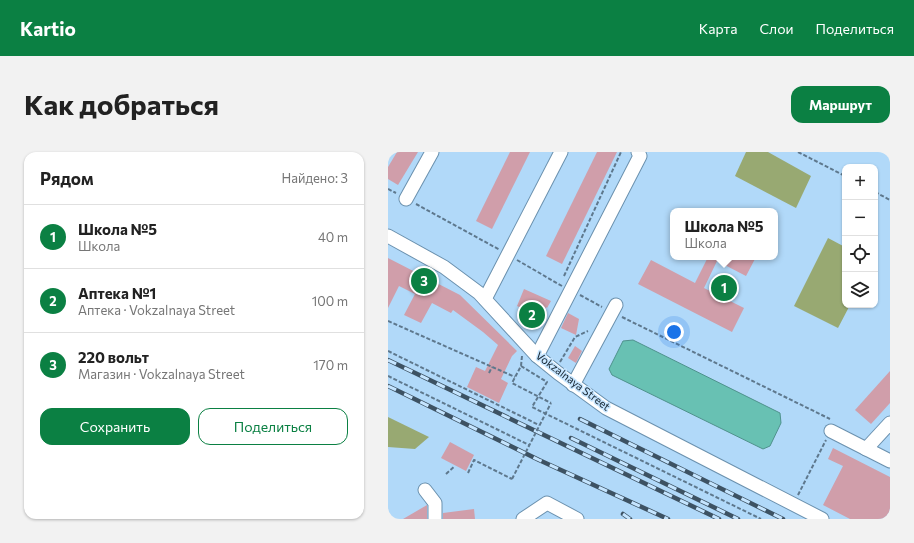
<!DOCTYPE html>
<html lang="ru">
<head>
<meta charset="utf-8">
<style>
  :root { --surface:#fff; --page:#f2f2f2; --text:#222; --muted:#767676; --line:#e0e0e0; --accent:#0b8043 }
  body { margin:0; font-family:Commissioner,sans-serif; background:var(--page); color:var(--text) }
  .controls { position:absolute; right:12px; top:12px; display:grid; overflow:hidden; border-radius:8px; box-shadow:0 1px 3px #0004 }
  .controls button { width:36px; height:36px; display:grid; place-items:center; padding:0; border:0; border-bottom:1px solid var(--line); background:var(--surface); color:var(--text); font:20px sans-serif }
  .you { position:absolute; left:286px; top:180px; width:14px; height:14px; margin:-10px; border:3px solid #fff; border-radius:50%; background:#1a73e8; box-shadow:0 0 0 6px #1a73e833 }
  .badge { display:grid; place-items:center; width:26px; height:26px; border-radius:50%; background:var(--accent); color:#fff; font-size:13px; font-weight:700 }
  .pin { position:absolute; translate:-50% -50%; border:2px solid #fff; box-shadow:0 1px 4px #0006 }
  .popup { position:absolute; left:282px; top:56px; width:108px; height:52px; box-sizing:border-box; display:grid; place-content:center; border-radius:8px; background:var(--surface); filter:drop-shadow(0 1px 3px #0005); font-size:13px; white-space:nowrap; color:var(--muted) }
  .popup b { font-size:15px; color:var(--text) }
  .popup::after { content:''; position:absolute; left:50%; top:100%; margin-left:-8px; border:8px solid transparent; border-top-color:var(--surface) }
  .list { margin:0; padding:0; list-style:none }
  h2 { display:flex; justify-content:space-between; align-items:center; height:52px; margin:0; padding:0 16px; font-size:17px }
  h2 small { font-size:13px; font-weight:400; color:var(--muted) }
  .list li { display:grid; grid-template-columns:26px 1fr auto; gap:12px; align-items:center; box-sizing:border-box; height:64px; padding:0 16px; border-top:1px solid var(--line) }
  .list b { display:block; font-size:15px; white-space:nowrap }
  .list p { margin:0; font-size:13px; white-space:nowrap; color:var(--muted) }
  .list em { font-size:13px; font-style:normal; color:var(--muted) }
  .actions { display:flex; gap:8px; padding:12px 16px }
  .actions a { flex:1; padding:9px 0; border:1px solid var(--accent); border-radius:12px; text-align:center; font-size:14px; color:var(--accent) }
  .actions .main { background:var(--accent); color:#fff }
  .icon { flex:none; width:22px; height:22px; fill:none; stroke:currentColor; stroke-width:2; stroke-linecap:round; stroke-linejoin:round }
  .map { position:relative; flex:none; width:502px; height:367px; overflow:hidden; border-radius:12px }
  header { display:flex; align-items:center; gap:24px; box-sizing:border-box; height:56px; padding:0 20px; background:var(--accent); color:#fff }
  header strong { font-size:19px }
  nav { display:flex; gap:22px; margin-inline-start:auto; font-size:14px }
  .intro { display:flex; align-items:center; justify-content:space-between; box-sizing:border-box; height:96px; padding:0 24px }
  h1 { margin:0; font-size:28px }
  .button { padding:10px 18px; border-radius:12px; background:var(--accent); color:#fff; font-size:14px; font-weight:700 }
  main { display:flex; gap:24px; padding:0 24px }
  aside { flex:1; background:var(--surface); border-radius:12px; box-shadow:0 1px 3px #0004 }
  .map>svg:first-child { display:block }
</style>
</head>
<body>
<header>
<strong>Kartio</strong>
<nav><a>Карта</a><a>Слои</a><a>Поделиться</a></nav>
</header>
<div class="intro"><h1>Как добраться</h1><a class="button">Маршрут</a></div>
<main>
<aside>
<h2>Рядом<small>Найдено: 3</small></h2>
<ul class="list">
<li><span class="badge">1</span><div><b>Школа №5</b><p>Школа</p></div><em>40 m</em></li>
<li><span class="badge">2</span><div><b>Аптека №1</b><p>Аптека · Vokzalnaya Street</p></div><em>100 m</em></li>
<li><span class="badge">3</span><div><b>220 вольт</b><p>Магазин · Vokzalnaya Street</p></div><em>170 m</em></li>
</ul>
<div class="actions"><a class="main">Сохранить</a><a>Поделиться</a></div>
</aside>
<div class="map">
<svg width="502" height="367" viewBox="0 0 502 367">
  <rect width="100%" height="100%" fill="#b1d9f9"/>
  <g fill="#98a972">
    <path d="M358,0H380L423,24L408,56L347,24Z"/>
    <path d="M440,86L457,95V153H462L450,176L406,154Z"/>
    <path d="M0,265L41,285L27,297L0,295Z"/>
  </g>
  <path fill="#68c1b3" stroke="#4f928c" d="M245,188L392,261L393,271L382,294L375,297L224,223L221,217L235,189Z"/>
  <g fill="#d09eaa">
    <path d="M9,0H30L10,33L0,27V15Z"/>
    <path d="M122,0H142L104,77L88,69Z"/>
    <path d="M209,0H229L174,112L158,104Z"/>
    <path d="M320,105H368L358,124L329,109L316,136L356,156L344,180L250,132L263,108L307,131Z"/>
    <path d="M0,106L72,143L129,199L124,204L113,227L120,231L111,251L79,235L88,215L97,219L110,193L95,180L65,158L63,161L44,151L33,171L16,163L27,142L11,134L0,156Z"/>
    <path d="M136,137L163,149L159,156L158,155L150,172L139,167L142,160L129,154Z"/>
    <path d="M180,161L191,167L188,183L173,176Z"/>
    <path d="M187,194L194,199L188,211L180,206Z"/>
    <path d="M502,219V251L483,272L467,258Z"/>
    <path d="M62,290L86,303L78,319L53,306Z"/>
    <path d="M445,296L502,325V367H462L435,353L455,314L440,307Z"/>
    <path d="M39,353V367H15Z"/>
    <path d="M86,357L87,367H55V361Z"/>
  </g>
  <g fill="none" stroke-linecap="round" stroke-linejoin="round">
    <g stroke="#6b91ae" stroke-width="15">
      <g id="minor">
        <path d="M18,47L44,0"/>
        <path d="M0,84L56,115L91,141L149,204L170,221L218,256L434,367"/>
        <path d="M97,147L173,0"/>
        <path d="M149,204L252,4L250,0"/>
        <path d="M185,233L228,153"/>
        <path d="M443,279L502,309"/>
        <path d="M478,297L502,271"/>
        <path d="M37,338L47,351V367"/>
        <path d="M135,367L159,351L189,367"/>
      </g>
    </g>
    <g stroke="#5e788d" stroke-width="2" stroke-dasharray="4 2" stroke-linecap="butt">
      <path d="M410,0L457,24"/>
      <path d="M0,37L8,41"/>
      <path d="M487,40L502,48"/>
      <path d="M28,52L112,98"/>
      <path d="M129,108L174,134"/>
      <path d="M176,124L233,0"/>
      <path d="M192,143L214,155"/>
      <path d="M234,165L442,267"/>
      <path d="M0,169L127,225"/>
      <path d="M0,199L151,273"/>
      <path d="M134,204L133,214L124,231L163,251"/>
      <path d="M172,210L187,185L200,179"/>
      <path d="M133,214L159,230L144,255L373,367"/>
      <path d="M101,221L104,215"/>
      <path d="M0,224L141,293"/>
      <path d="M80,321L86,308L124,327"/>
      <path d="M58,322L67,314"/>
      <path d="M410,343L438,288"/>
    </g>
    <use href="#minor" stroke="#fff" stroke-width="13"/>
    <g stroke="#3d5263" stroke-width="4.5">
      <g id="rail">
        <path d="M0,208L331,367"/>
        <path d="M0,234L151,308L280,367"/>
        <path d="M192,267L395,367"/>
        <path d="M183,286L350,367"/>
        <path d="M235,362L242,367"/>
      </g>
    </g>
    <use href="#rail" stroke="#c5e5ff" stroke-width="3" stroke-dasharray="9" stroke-linecap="butt"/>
    <path stroke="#5e788d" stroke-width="2" stroke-dasharray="4 2" stroke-linecap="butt" d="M124,327L163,251"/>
  </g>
  <g text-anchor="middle" stroke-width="3" stroke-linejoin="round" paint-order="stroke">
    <g font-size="11" fill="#152430" stroke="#c5e5ff">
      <text transform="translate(185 229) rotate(37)" y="4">Vokzalnaya Street</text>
    </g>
  </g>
</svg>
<div class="controls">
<button>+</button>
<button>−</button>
<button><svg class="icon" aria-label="locate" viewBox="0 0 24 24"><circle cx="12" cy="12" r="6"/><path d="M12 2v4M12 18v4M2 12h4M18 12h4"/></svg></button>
<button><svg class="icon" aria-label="layers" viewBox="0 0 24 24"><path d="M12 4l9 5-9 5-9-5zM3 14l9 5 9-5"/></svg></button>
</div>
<div class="you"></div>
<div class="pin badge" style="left:336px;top:136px">1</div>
<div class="popup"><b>Школа №5</b>Школа</div>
<div class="pin badge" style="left:144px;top:163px">2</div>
<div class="pin badge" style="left:36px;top:129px">3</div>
</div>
</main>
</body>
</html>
